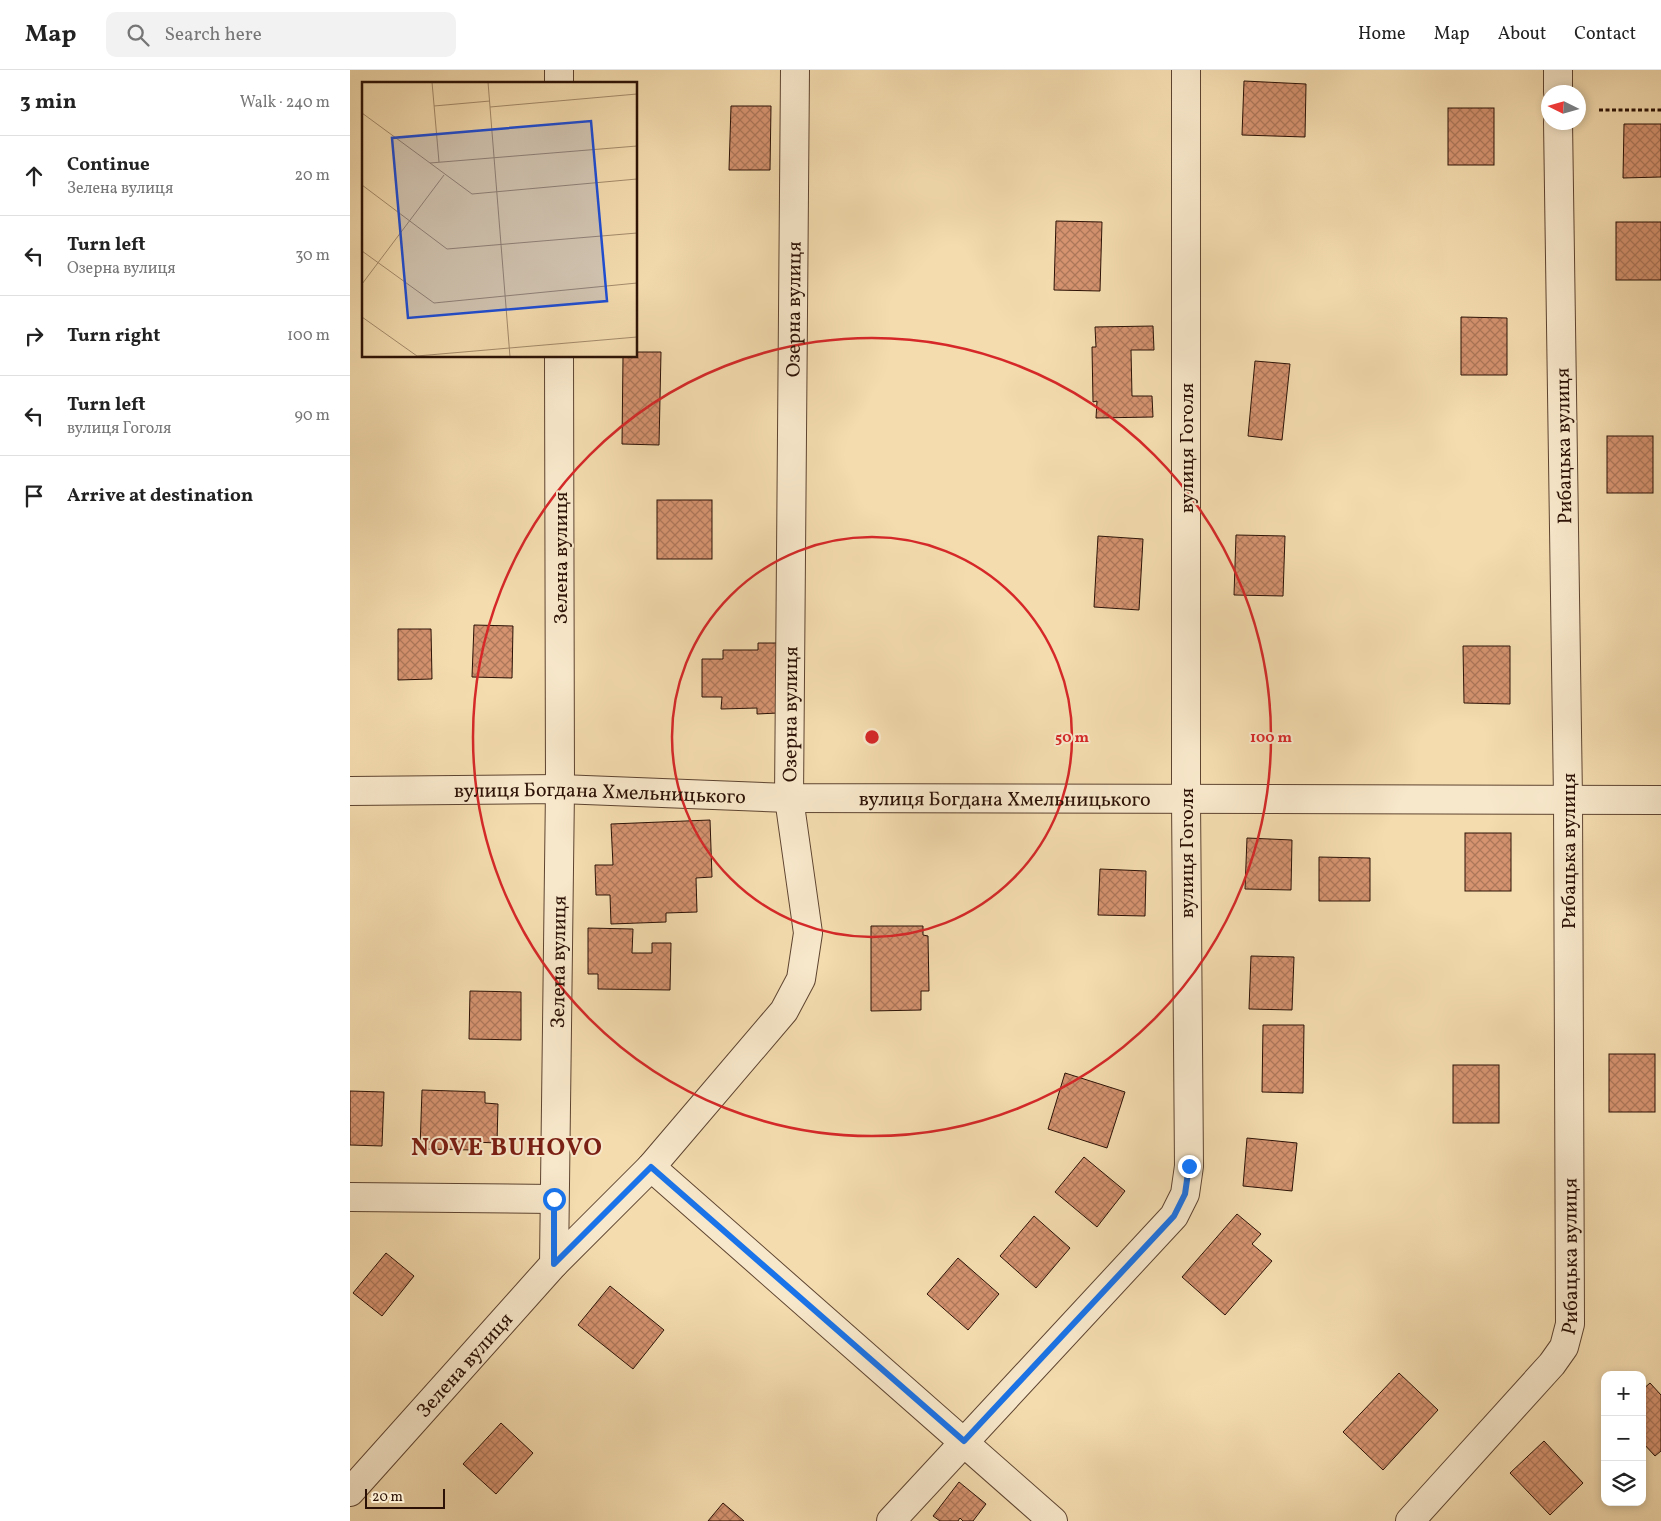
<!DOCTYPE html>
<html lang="en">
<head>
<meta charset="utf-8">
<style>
  :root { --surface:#fff; --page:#f2f2f2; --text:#222; --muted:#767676; --line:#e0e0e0 }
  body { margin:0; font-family:Vollkorn,serif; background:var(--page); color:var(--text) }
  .controls { position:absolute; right:15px; bottom:15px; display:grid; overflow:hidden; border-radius:10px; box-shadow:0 2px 8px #0003 }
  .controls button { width:45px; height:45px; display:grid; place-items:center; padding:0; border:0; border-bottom:1px solid var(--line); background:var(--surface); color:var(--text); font:25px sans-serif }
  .compass { position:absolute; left:1191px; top:15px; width:45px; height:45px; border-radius:50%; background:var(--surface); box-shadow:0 2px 8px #0003; rotate:275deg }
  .scale { position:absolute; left:15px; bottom:12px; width:80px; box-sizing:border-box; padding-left:5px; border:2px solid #2c1206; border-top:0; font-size:14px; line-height:18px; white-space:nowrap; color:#2c1206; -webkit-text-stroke:4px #f8e8cb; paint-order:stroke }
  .stop { position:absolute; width:15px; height:15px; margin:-11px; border:4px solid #1a73e8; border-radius:50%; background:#fff }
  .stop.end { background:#1a73e8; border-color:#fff; box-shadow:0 1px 5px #0008 }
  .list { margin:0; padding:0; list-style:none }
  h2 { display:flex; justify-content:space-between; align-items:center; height:65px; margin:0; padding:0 20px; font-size:21px }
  h2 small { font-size:16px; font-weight:400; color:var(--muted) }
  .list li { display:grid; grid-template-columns:32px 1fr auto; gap:15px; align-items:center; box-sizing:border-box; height:80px; padding:0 20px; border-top:1px solid var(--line) }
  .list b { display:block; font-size:19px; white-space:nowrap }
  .list p { margin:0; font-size:16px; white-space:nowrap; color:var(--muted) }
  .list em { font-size:16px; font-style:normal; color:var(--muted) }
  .icon { flex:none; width:28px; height:28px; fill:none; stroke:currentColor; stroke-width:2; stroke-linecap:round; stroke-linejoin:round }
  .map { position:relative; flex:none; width:1311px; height:1451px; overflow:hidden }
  header { display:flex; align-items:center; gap:30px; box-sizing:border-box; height:70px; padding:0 25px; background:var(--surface); border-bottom:1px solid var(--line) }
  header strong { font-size:24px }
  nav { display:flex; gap:28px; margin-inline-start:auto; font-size:18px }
  .search { width:350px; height:45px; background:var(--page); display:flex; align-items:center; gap:12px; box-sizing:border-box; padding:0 18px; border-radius:10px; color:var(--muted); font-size:19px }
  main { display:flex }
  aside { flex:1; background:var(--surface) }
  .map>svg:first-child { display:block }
</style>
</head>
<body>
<header>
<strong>Map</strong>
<div class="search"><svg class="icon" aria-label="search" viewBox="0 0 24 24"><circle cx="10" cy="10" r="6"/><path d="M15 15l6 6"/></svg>Search here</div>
<nav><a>Home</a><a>Map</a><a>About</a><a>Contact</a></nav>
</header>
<main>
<aside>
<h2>3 min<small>Walk · 240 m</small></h2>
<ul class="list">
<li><svg class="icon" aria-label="ahead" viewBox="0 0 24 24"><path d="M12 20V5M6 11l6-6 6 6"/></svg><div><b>Continue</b><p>Зелена вулиця</p></div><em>20 m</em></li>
<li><svg class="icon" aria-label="left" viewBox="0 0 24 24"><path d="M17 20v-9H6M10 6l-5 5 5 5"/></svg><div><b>Turn left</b><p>Озерна вулиця</p></div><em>30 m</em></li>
<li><svg class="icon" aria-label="right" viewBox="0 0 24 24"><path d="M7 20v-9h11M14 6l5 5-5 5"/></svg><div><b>Turn right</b></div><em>100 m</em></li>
<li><svg class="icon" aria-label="left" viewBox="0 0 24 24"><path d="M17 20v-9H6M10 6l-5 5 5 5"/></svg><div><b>Turn left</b><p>вулиця Гоголя</p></div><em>90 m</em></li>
<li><svg class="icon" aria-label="arrive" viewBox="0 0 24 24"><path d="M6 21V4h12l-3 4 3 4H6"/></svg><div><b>Arrive at destination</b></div></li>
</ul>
</aside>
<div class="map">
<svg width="1311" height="1451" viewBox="0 0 1311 1451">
  <defs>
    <pattern id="building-cross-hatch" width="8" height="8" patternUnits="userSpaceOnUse" patternTransform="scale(1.25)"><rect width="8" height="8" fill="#d59370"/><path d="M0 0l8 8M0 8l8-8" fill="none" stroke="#ad775a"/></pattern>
  </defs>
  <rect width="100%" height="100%" fill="#f4dcaf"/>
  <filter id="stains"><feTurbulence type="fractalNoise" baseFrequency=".004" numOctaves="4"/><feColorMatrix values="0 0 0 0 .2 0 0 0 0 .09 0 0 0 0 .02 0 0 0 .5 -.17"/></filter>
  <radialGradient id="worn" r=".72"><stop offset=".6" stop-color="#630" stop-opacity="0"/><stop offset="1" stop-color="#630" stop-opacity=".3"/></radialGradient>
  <g fill="url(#building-cross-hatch)" stroke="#2c1206">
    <path d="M894,11L956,14L955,67L892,65Z"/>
    <path d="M381,36H421L420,100H379Z"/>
    <rect x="1098" y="38" width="46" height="57"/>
    <path d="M1274,54H1311V107L1273,108Z"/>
    <path d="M706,151L752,152L750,221L704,220Z"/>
    <rect x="1266" y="152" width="45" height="58"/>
    <path d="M1111,247L1157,248V305H1111Z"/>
    <path d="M803,256L804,280H781L782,326H802L803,347L746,348L747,331L743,332L742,277H746L745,257Z"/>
    <path d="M286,282H311L309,375L272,374L273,286H286Z"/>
    <path d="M905,291L940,294L932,370L898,366Z"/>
    <rect x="1257" y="366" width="46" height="57"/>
    <rect x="307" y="430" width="55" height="59"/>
    <path d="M886,465L935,466L933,526L884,525Z"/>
    <path d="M748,466L793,469L789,540L744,537Z"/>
    <path d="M124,555L163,556L162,608L122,607Z"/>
    <path d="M48,559H81L82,609L48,610Z"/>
    <path d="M408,573H436L428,643L407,644V638L371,639L372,627H352V589H373V580H408Z"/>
    <path d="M1113,576H1160V634L1114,633Z"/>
    <path d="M360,750L362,807L346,808L347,842L316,843V852L261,854L260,825H246L245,795H263L261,754Z"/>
    <rect x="1115" y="763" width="46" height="58"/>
    <path d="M897,768L942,770L941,820L895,819Z"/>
    <path d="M969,787L1020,788V831H969Z"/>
    <path d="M750,799L796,801L795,846L748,845Z"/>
    <path d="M521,856H573V865L578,866L579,921H571V940L521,941Z"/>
    <path d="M238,858L283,859L282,883H302V873H321L320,920L248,919V904H238Z"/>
    <path d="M901,886L944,887L942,940L899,939Z"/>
    <path d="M120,921L171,922V970L119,969Z"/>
    <path d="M913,955H954L953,1023L912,1022Z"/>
    <rect x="1259" y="984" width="46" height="58"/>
    <rect x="1103" y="995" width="46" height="58"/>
    <path d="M715,1003L775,1022L757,1078L698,1059Z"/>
    <path d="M72,1020L135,1022V1033L148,1034L147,1073L124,1072V1080L70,1079Z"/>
    <path d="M0,1021L34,1022L32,1076L0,1075Z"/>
    <path d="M897,1068L947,1073L942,1121L893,1116Z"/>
    <path d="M734,1087L775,1121L747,1157L705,1122Z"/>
    <path d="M887,1144L911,1164L902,1174L922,1191L875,1245L832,1207Z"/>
    <path d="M684,1146L720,1178L686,1218L650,1186Z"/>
    <path d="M36,1183L64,1206L32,1246L3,1223Z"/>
    <path d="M608,1188L649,1224L618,1260L577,1224Z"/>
    <path d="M260,1216L314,1260L283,1299L228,1255Z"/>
    <path d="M1049,1303L1088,1340L1033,1400L993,1362Z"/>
    <path d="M1300,1313L1311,1325V1381L1305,1386L1292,1372V1320Z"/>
    <path d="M151,1353L183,1383L146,1424L113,1394Z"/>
    <path d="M1194,1371L1233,1413L1200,1445L1160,1403Z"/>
    <path d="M609,1412L636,1434L623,1451H613L610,1448L608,1451H590L583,1446Z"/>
    <path d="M373,1433L394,1451H358Z"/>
  </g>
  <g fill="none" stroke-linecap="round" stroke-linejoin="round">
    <g stroke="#5e4430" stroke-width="30">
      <g id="street">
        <path d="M209,0V14"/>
        <path d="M1208,0V22"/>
        <path id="s1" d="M0,721L210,719L439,728L1311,730"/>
        <path d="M301,1097L703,1451"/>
        <path d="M0,1127L204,1129"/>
        <path id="s2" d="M204,1194L301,1097L434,941L451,909L458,863L439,728L445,0"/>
        <path id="s3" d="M0,1422L204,1194L210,719L209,286"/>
        <path d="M541,1451L824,1146L835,1124L839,1096L836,730V0"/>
        <path id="s4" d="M1060,1451L1202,1294L1214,1277L1220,1254L1218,729L1208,52"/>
      </g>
    </g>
    <path stroke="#2c1206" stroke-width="3" stroke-dasharray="4 2.5" stroke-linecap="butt" d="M1249,40H1311"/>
    <use href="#street" stroke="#f8e8cb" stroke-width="28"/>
  </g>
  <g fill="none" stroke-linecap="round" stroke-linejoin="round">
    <path stroke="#1a73e8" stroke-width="6" d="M204,1129V1194L301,1097L614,1371L824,1146L835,1124L839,1096"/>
  </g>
  <g fill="none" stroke="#d62828" stroke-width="2.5">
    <circle cx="522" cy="667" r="200"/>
    <circle cx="522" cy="667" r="399"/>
  </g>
  <g text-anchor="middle" stroke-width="4" stroke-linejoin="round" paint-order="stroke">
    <g font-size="20" fill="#2c1206" stroke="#f8e8cb">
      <text dy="7" stroke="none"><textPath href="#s2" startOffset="1050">Озерна вулиця</textPath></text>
      <text transform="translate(1213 376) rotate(-91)" y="7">Рибацька вулиця</text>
      <text transform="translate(836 378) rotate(-90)" y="7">вулиця Гоголя</text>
      <text transform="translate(210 488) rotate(-90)" y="7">Зелена вулиця</text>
      <text dy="7" stroke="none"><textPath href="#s2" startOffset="645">Озерна вулиця</textPath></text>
      <text dy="7" stroke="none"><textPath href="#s1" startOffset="250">вулиця Богдана Хмельницького</textPath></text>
      <text dy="7" stroke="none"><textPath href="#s1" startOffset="655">вулиця Богдана Хмельницького</textPath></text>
      <text transform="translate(1218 781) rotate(-90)" y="7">Рибацька вулиця</text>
      <text transform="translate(836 783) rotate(-90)" y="7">вулиця Гоголя</text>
      <text dy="7" stroke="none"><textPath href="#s3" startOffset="608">Зелена вулиця</textPath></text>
      <text dy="7" stroke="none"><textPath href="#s4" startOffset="324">Рибацька вулиця</textPath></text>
      <text dy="7" stroke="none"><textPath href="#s3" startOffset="171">Зелена вулиця</textPath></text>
    </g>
    <g font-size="25" font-weight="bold" letter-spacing="1" fill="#7a1f14" stroke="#f8e8cb">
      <text x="157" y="1085">NOVE BUHOVO</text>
    </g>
  </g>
  <g transform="translate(12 12)">
    <rect width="275" height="275" fill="#f4dcaf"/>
    <path fill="none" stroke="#a48b6b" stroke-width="1" d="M70,0L77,80M126,0L148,275M72,24L128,19M128,25L275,12M0,31L68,81L275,64M68,81L110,112L275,97M0,103L85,167L275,151M0,169L72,221L275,201M0,202L82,93M0,235L55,274L275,255"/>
    <path fill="#1d4ed8" fill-opacity="0.15" stroke="#1d4ed8" stroke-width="2.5" d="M229,39L245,219L46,236L30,56Z"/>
    <rect width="275" height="275" fill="none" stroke="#2c1206" stroke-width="2.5"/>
  </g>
  <circle cx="522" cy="667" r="8" fill="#d62828" stroke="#f8e8cb" stroke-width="2.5"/>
  <g font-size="15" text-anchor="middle" font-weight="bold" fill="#d62828" stroke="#f8e8cb" stroke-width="4" stroke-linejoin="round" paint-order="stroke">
    <text x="722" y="672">50 m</text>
    <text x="921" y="672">100 m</text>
  </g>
  <rect width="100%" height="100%" filter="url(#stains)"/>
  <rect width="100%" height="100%" fill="url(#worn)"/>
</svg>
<div class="controls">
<button>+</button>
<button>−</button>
<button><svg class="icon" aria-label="layers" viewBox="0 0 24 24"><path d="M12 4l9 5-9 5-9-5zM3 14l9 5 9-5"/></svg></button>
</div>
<svg class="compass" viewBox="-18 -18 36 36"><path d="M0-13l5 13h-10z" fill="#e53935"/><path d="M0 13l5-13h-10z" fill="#767676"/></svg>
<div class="scale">20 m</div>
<div class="stop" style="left:204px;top:1129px"></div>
<div class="stop end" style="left:839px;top:1096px"></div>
</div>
</main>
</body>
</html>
